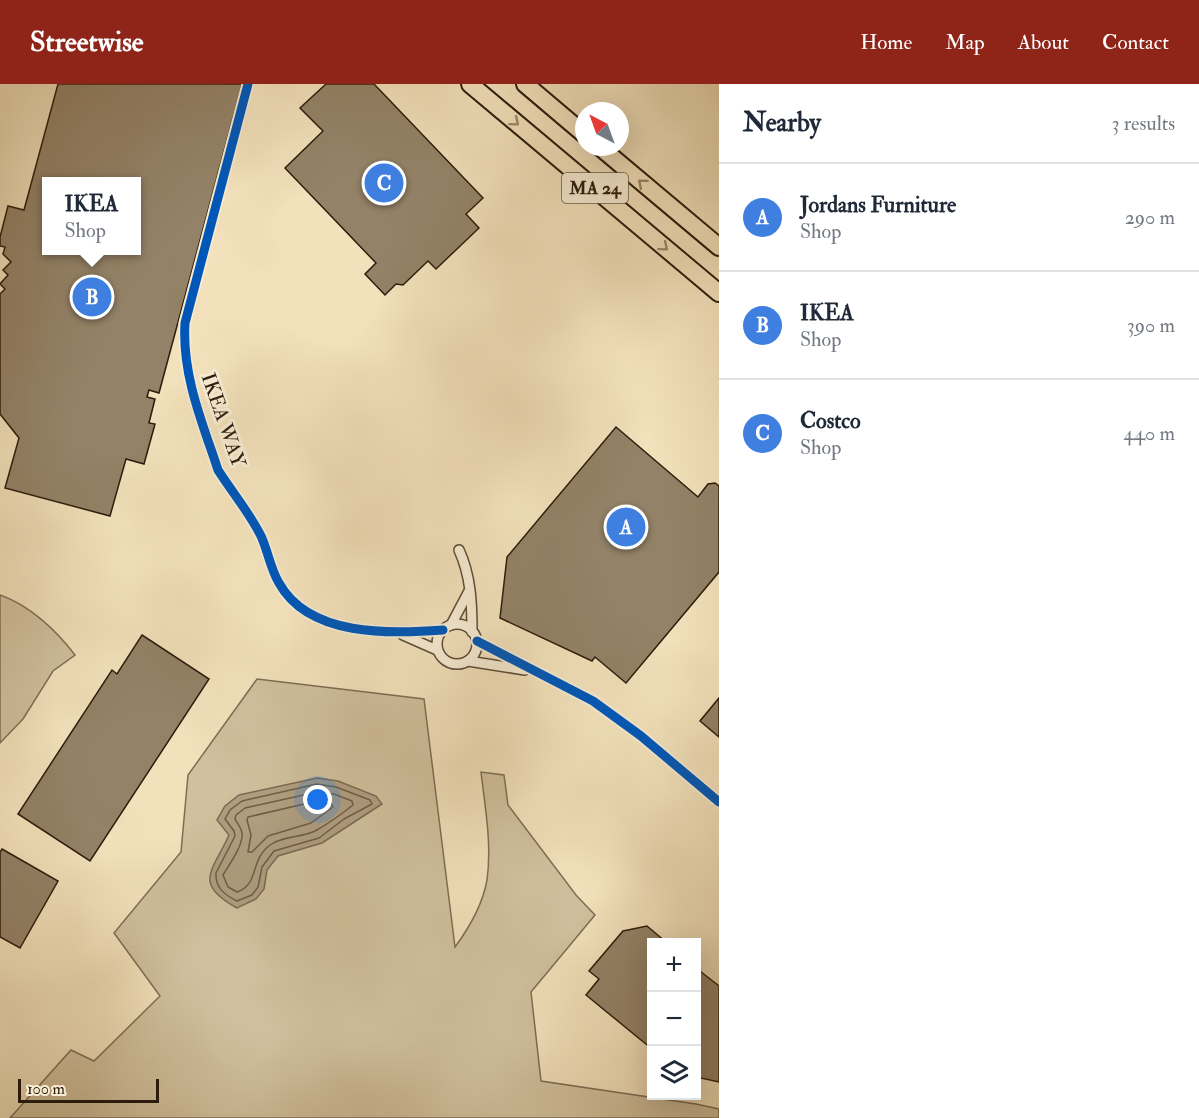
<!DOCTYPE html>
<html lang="en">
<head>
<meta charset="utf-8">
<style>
  :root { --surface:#fff; --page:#f6f6f7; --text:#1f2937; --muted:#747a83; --line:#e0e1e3; --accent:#8f2418 }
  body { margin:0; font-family:"IM FELL Double Pica",serif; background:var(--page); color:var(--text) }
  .controls { position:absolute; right:18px; bottom:18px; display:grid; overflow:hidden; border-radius:0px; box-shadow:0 6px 24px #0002 }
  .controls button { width:54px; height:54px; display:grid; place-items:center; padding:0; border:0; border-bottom:2px solid var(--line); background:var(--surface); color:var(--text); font:30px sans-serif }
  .compass { position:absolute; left:575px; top:18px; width:54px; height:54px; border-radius:50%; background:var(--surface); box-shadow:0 6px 24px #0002; rotate:319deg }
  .scale { position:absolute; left:18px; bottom:15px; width:141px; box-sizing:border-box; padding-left:6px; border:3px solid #2c1c0c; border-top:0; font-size:16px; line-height:21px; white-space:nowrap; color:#2c1c0c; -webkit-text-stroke:4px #f7ecd3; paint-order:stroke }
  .you { position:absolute; left:318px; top:716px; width:21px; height:21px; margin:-15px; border:4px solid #fff; border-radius:50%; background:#1a73e8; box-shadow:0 0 0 9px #1a73e833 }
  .badge { display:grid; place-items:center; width:39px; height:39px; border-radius:50%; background:var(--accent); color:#fff; font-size:20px; font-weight:700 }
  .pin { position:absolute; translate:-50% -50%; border:3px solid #fff; box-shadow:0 2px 6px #0006 }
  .popup { position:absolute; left:42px; top:93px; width:99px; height:78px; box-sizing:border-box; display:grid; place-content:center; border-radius:0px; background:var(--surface); filter:drop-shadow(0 2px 4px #0005); font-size:20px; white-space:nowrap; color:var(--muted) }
  .popup b { font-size:22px; color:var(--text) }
  .popup::after { content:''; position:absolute; left:50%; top:100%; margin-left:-12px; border:12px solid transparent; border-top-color:var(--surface) }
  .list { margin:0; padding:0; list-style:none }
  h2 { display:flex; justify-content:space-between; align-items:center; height:78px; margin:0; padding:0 24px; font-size:26px }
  h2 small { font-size:20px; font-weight:400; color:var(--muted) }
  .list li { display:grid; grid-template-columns:39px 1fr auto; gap:18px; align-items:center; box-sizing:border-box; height:108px; padding:0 24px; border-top:2px solid var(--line) }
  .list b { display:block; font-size:22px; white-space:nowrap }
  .list p { margin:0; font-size:20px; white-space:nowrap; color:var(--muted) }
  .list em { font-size:20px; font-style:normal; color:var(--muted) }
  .icon { flex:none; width:33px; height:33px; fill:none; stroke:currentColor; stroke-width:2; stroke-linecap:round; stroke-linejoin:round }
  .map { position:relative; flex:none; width:719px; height:1034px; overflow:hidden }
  header { display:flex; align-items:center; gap:36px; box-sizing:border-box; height:84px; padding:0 30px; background:var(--accent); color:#fff }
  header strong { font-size:28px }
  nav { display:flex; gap:33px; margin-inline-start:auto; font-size:21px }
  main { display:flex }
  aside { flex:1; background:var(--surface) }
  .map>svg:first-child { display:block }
</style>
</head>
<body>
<header>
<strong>Streetwise</strong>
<nav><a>Home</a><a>Map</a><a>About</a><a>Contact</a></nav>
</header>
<main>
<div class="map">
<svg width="719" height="1034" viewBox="0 0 719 1034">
  <rect width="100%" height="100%" fill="#f2e1bb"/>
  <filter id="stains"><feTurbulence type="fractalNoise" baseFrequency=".00333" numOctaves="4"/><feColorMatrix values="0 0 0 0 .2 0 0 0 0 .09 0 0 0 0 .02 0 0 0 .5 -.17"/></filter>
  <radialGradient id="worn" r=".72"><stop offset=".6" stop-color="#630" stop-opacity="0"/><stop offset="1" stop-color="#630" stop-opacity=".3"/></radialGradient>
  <g fill="#d0c09d" stroke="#7e6e54" stroke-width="1.5">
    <path d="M0,511C29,521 56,546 75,571L53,587L23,635L0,659Z"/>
    <path d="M257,595L424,615L455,863C469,844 483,819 487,796C492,760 485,723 481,688L504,691L508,721L576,811L595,831L531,908L541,997L696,1020L719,1025V1034H10L71,966L94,977L160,912L114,849L181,768L188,691Z"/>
  </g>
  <path fill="#af9e80" stroke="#7b6a52" stroke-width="1.5" d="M317,694L338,697L376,712L382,720L322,759L278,772L267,786L264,805L256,815L237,824C192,799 213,787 229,751L217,736L225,722L239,711Z"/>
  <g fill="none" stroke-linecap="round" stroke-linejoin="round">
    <g stroke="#6e5d46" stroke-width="1.5">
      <path d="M317,700L336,703L370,716L372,720L344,735L319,754L274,767L262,783L258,803L252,811L237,817C225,811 215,804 216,789L235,752L234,747L225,735L230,726L242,717Z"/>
      <path d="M317,708L334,710L352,717L353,721C343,729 326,741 315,747C301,754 281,752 270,761C249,777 260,800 237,808L228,803L223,791C229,781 244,760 242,749C241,743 237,739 235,735L236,731L245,724Z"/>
      <path d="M317,717L331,719L333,723L311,739L268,752L252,768H248L251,751L247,736L248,733Z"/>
    </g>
  </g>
  <g fill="#938267" stroke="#2c1c0c" stroke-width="1.5" fill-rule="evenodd">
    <path d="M58,0H242L159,309L149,306L147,313L155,315L149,339L155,340L144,380L126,375L110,432L5,404L19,354L0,330V210L5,205L0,200L8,191L3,186L11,178L3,170L5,163L0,162V153L8,122L24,126ZM47,98H137V166H47Z"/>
    <path d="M326,0H374L483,114L466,130L479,144L436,185L428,177L403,201L396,200L385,211L365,190L376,179L285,84L323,47L300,24Z"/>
    <path d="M616,343L698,413L708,400L715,399L719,402V488L626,599L595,573L592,577L500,534L507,473Z"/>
    <path d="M142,551L209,595L90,777L18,730L112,586L117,590Z"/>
    <path d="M719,614V653L700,637Z"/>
    <path d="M2,765L58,797L20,864L0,853V768Z"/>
    <path d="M647,842L666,858H652V965L586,911L599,895L589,887L623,847Z"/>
    <path d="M696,884L719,902V998L696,993Z"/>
  </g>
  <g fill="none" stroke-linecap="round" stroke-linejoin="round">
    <g stroke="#5e4d38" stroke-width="12">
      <g id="minor">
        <path d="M248,0L185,239C182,286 199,331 214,374L218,386C232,408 249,428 261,452C268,467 270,484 279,499C309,553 390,550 443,546"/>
        <path d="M459,466C471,492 472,520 472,548"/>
        <circle cx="457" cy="560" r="20"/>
        <path d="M451,541L469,507"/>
        <path d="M403,551L437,566"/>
        <path d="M477,557L593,617L641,652L719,718"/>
        <path d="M468,577L525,586"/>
      </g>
    </g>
    <g stroke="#2c1c0c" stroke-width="20">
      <g id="motorway">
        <path d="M470,0L719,209"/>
        <path d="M525,0L584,50"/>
        <path d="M600,63L719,163"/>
      </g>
    </g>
    <use href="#minor" stroke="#f7ecd3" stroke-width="9"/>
    <use href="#motorway" stroke="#f2e1bb" stroke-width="16"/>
    <g stroke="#f7ecd3" stroke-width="13">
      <g id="cycleway">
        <path d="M248,0L185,239C182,286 199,331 214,374L218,386C232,408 249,428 261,452C268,467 270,484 279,499C309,553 390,550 443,546"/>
        <path d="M477,557L593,617L641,652L719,718"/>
      </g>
    </g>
    <use href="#cycleway" stroke="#0057b8" stroke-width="9"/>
  </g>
  <defs><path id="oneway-chevron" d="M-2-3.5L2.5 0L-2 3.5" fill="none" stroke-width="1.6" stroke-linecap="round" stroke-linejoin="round" transform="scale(1.5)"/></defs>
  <g stroke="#99886c">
    <use href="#oneway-chevron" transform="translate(515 38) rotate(40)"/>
    <use href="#oneway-chevron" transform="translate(642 99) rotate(-140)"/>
    <use href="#oneway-chevron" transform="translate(664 163) rotate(40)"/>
  </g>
  <g text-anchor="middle" stroke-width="6" stroke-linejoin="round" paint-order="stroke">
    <rect fill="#f7ecd3" stroke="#695a48" stroke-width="1.5" x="562" y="89" width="66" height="30" rx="4.5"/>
    <g font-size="18" font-weight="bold" fill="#2c1c0c">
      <text x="595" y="110">MA 24</text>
    </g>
    <g font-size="20" fill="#2c1c0c" stroke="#f7ecd3">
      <text transform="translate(224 336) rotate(71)" y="7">IKEA WAY</text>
    </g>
  </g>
  <rect width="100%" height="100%" filter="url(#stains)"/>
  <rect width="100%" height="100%" fill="url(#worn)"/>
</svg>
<div class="controls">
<button>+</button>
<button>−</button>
<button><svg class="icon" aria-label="layers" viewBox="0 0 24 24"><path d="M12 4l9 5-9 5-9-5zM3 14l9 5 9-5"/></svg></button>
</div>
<svg class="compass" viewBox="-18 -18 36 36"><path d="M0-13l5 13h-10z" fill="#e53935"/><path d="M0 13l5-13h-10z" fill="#747a83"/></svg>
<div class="scale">100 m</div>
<div class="you"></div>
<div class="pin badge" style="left:626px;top:443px;background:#3f7fe0">A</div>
<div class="pin badge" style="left:92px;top:213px;background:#3f7fe0">B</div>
<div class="popup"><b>IKEA</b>Shop</div>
<div class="pin badge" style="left:384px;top:99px;background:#3f7fe0">C</div>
</div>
<aside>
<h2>Nearby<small>3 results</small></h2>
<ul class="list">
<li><span class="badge" style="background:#3f7fe0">A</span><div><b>Jordans Furniture</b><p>Shop</p></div><em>290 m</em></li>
<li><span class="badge" style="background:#3f7fe0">B</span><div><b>IKEA</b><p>Shop</p></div><em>390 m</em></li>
<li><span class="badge" style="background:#3f7fe0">C</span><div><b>Costco</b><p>Shop</p></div><em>440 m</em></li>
</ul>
</aside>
</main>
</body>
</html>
